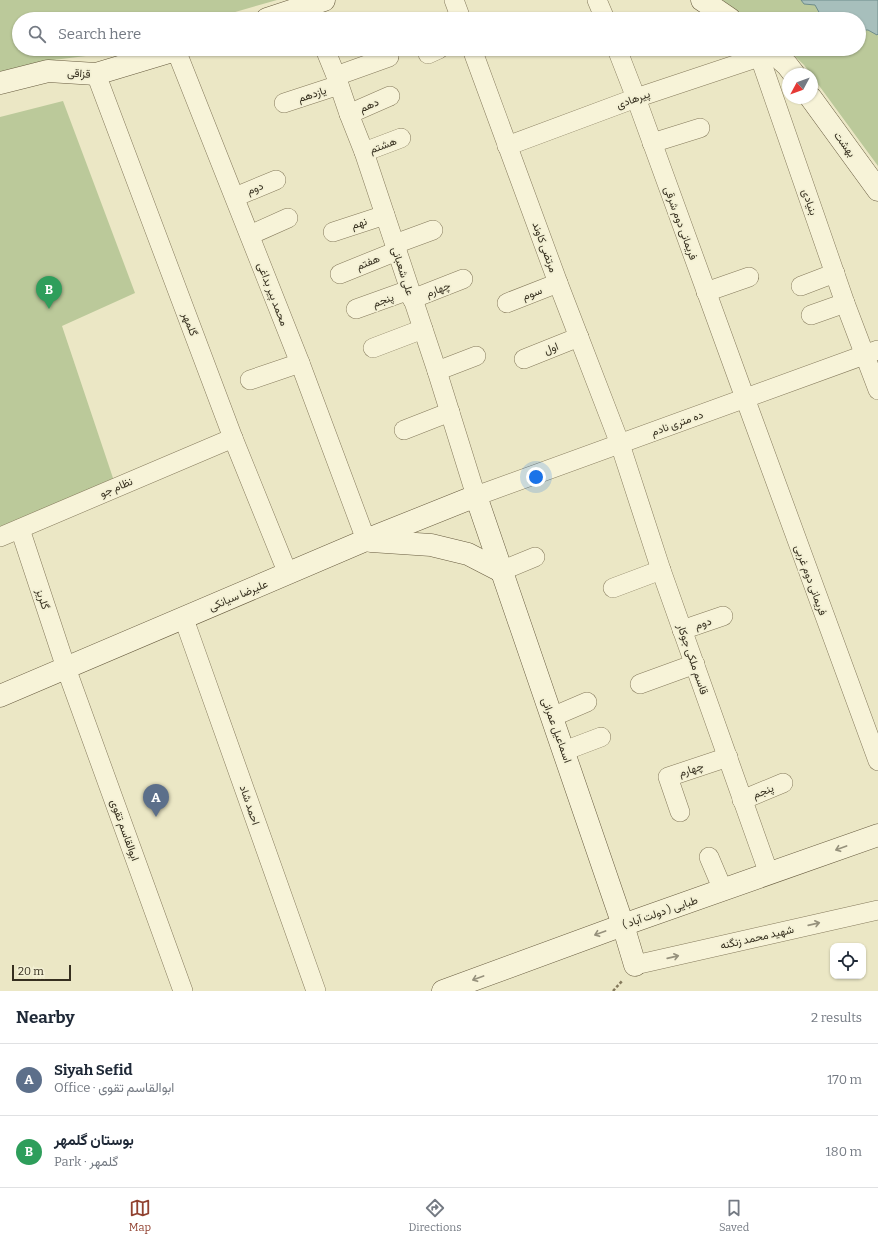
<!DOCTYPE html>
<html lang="en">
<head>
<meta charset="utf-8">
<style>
  :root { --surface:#fff; --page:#f6f6f7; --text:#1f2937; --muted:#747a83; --line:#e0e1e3; --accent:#914130 }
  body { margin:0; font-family:Bitter,Vazirmatn,serif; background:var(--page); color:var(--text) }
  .controls { position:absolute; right:12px; bottom:12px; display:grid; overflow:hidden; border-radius:8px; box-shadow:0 1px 3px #0004 }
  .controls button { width:36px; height:36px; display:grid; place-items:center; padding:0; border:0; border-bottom:1px solid var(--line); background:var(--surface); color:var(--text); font:20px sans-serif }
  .compass { position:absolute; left:782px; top:68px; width:36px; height:36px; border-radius:50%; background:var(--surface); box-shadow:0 1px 3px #0004; rotate:229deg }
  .scale { position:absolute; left:12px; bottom:10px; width:59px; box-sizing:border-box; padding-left:4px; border:2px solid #362f1f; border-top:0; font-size:11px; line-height:14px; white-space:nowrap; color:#362f1f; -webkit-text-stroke:3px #f3f0d4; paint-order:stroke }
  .you { position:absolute; left:536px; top:477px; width:14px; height:14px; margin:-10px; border:3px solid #fff; border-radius:50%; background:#1a73e8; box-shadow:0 0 0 6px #1a73e833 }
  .badge { display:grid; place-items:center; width:26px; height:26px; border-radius:50%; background:var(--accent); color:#fff; font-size:13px; font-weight:700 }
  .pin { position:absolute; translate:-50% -33px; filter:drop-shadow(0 1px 2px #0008) }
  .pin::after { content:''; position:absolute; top:21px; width:14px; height:12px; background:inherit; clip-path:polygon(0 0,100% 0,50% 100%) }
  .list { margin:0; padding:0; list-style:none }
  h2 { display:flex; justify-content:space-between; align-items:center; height:52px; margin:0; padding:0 16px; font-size:17px }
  h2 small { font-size:13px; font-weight:400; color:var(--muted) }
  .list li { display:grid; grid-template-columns:26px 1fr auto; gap:12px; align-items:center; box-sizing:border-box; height:72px; padding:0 16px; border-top:1px solid var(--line) }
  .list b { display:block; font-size:15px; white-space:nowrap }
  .list p { margin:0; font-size:13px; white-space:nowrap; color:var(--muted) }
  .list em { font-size:13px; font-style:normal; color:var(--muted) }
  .icon { flex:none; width:22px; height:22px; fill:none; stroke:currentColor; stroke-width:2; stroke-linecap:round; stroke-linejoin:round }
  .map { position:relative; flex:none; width:878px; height:991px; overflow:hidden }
  .search { position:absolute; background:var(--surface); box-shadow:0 1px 3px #0004; left:12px; right:12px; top:12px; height:44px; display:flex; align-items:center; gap:10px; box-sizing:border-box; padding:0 14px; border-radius:22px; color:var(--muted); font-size:15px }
  .sheet { height:196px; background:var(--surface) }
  nav { display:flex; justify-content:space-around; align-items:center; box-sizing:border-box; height:56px; border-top:1px solid var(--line); background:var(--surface); font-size:11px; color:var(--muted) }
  nav a { display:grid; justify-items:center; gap:2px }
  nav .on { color:var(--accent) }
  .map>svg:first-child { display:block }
</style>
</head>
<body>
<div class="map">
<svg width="878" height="991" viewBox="0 0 878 991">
  <rect width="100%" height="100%" fill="#ebe7c5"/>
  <g fill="#bbc99a">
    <path d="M0,0H277L211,19H19V49H111L86,56L45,61L0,72Z"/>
    <path d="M719,0H878V166L812,76V74H811L804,65L787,49H859V19H748Z"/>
    <path d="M63,101L135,293L62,326L116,487L0,540V117Z"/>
  </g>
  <path fill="#a7bfbc" stroke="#6e8d8b" d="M801,0H878V34L877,35L868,30H859V19H836L830,13L820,14L815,5L804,4Z"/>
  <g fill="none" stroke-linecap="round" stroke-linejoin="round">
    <g stroke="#857a5c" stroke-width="20">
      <g id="street">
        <path d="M454,0L461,19"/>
        <path d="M597,0L605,19"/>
        <path d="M325,49L336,76L349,114L364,152L437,371L476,496L878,350"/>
        <path d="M472,49L558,283L620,444L661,570L769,874"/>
        <path d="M617,49L636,98L745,398L878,761"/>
        <path d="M757,49L845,303L878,390"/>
        <path d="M176,50L300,363L366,540"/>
        <path d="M428,54L439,49"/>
        <path d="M96,74L233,438L288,574"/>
        <path d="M336,76L389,57"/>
        <path d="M284,103L339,85"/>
        <path d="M349,114L390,96"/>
        <path d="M652,143L700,128"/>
        <path d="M507,146L636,98L759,57"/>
        <path d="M364,152L401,138"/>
        <path d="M235,197L276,180"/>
        <path d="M333,232L385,215"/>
        <path d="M250,235L288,218"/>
        <path d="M395,244L433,230"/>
        <path d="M340,274L397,251"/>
        <path d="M801,286L835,273"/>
        <path d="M706,292L749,277"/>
        <path d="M412,299L463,279"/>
        <path d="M507,303L558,283"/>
        <path d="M356,309L409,290"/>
        <path d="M811,315L845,303"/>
        <path d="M373,348L423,329"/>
        <path d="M524,359L579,337"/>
        <path d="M437,371L476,356"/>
        <path d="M250,380L300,363"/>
        <path d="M404,430L450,412"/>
        <path d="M20,529L66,668L183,991"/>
        <path d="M0,537L233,438"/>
        <path d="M501,571L535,557"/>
        <path d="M613,588L661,570"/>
        <path d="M184,619L316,991"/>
        <path d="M682,630L723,616"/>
        <path d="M640,684L695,664"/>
        <path d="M552,717L587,702"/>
        <path d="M564,751L601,737"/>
        <path d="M742,800L783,783"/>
        <path d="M680,812L668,777L728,757"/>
        <path d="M709,857L723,890"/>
        <path d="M635,965L878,910"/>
      </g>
    </g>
    <g stroke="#675b3f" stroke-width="23">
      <g id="secondary">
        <path d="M702,0L730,19"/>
        <path d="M267,19L324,0"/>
        <path d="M769,49L787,65L794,74"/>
        <path d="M0,83L48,71L96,74L179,49"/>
        <path d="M811,98L878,190"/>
        <path d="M371,541L431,545L468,554L501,571"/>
        <path d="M0,696L366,540L476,496L623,925L635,965"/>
        <path d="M443,991L623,925L878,835"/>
      </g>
    </g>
    <path stroke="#857a5c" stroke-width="2.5" stroke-dasharray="3 2" stroke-linecap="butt" d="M613,991L622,981"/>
    <use href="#street" stroke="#f7f3d8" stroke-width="19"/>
    <use href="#secondary" stroke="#f7f3d8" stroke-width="22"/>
  </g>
  <defs><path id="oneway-shaft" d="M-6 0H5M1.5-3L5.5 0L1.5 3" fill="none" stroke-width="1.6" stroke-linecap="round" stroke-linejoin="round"/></defs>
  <g stroke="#96917c">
    <use href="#oneway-shaft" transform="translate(841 848) rotate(160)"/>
    <use href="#oneway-shaft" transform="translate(814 924) rotate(-13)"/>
    <use href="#oneway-shaft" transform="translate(600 933) rotate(160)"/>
    <use href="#oneway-shaft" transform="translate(673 957) rotate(-13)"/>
    <use href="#oneway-shaft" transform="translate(478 978) rotate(160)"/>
  </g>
  <g text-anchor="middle" stroke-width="3.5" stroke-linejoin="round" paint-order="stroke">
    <g font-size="11" fill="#362f1f" stroke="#f3f0d4">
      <text transform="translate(79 73) rotate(4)" y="4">قزاقی</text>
      <text transform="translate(312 94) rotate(-18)" y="4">یازدهم</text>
      <text transform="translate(633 99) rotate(-20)" y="4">پیرهادی</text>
      <text transform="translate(369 105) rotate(-23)" y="4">دهم</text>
      <text transform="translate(845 144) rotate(54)" y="4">بهشت</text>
      <text transform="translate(383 145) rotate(-20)" y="4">هشتم</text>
      <text transform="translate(255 188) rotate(-22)" y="4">دوم</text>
      <text transform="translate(810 202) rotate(71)" y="4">بنیادی</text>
      <text transform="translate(359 223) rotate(-18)" y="4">نهم</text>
      <text transform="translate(681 223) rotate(70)" y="4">فریمانی دوم شرقی</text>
      <text transform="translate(545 247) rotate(70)" y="4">مرتضی کاوند</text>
      <text transform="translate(368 262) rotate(-22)" y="4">هفتم</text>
      <text transform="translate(403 271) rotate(72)" y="4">علی شعبانی</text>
      <text transform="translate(438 289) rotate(-21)" y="4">چهارم</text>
      <text transform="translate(532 293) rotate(-21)" y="4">سوم</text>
      <text transform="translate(273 294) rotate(69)" y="4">محمد پیر بداغی</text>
      <text transform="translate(383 300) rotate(-20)" y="4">پنجم</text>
      <text transform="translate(190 324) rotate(69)" y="4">گلمهر</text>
      <text transform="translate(551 348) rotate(-21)" y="4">اول</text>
      <text transform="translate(677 423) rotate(-20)" y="4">ده متری نادم</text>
      <text transform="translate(116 487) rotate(-23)" y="4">نظام جو</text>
      <text transform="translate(811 580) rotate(70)" y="4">فریمانی دوم غربی</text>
      <text transform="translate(238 595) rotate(-23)" y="4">علیرضا سیانکی</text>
      <text transform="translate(43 599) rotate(72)" y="4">گلریز</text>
      <text transform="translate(703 623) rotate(-18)" y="4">دوم</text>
      <text transform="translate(693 659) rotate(71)" y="4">قاسم ملکی جوکار</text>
      <text transform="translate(557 730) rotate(70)" y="4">اسماعیل عمرانی</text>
      <text transform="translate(691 769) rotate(-18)" y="4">چهارم</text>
      <text transform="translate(763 791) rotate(-22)" y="4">پنجم</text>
      <text transform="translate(250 805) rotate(71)" y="4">احمد شاد</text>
      <text transform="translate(125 830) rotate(70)" y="4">ابوالقاسم تقوی</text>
      <text transform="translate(660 912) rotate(-19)" y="4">طبایی ( دولت آباد )</text>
      <text transform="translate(757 937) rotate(-13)" y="4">شهید محمد زنگنه</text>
    </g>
  </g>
</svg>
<div class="controls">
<button><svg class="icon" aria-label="locate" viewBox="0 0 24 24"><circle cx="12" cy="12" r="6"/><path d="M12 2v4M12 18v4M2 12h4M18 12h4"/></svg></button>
</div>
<svg class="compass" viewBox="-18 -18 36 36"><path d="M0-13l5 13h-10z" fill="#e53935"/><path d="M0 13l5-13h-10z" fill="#747a83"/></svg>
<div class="scale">20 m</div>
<div class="you"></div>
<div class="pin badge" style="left:156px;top:817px;background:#5c6f8a">A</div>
<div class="pin badge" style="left:49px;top:309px;background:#2e9e5b">B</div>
<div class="search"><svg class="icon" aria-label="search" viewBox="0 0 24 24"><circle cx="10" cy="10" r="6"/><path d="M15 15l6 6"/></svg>Search here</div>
</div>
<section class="sheet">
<h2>Nearby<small>2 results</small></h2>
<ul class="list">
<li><span class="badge" style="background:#5c6f8a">A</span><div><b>Siyah Sefid</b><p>Office · ابوالقاسم تقوی</p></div><em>170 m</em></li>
<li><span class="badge" style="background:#2e9e5b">B</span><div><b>بوستان گلمهر</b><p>Park · گلمهر</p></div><em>180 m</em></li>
</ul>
</section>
<nav>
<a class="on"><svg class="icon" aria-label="map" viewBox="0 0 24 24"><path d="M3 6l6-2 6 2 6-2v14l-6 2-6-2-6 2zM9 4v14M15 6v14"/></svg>Map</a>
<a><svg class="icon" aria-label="directions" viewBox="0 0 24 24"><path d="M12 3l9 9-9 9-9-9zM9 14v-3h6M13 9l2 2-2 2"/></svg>Directions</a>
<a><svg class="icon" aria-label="saved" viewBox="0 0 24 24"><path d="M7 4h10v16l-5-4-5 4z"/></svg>Saved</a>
</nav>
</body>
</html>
